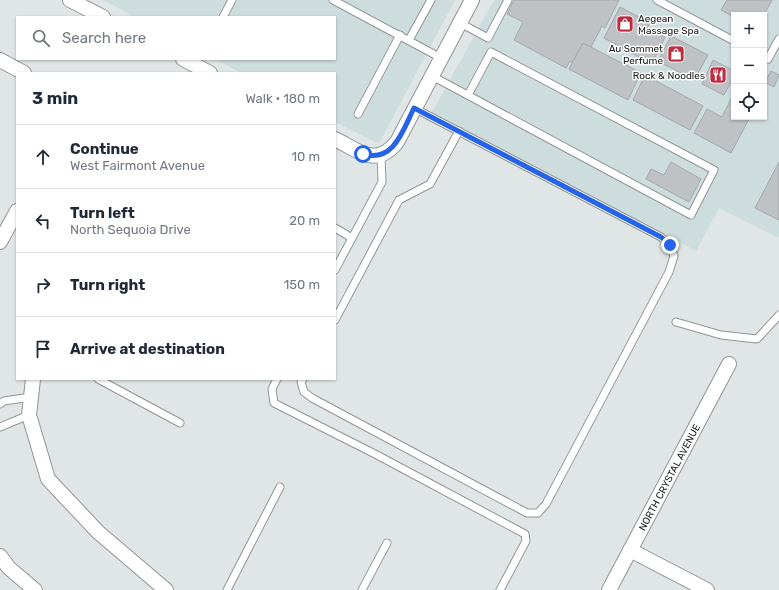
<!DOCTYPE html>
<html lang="en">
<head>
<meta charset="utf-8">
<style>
  :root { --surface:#fff; --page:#f6f6f7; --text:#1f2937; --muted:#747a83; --line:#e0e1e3 }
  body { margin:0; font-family:Rubik,sans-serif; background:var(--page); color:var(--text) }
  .controls { position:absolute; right:12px; top:12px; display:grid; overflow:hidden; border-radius:0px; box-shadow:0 1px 3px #0004 }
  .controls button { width:36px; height:36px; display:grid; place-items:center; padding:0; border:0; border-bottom:1px solid var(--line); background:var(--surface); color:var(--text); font:20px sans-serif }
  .stop { position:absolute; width:12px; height:12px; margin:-9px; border:3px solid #2563eb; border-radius:50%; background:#fff }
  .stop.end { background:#2563eb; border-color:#fff; box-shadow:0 1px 4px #0008 }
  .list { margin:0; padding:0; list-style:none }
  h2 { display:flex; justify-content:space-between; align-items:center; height:52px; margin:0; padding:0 16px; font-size:17px }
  h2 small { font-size:13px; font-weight:400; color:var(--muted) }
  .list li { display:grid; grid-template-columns:26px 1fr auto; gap:12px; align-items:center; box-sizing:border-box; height:64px; padding:0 16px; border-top:1px solid var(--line) }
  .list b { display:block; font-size:15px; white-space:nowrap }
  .list p { margin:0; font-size:13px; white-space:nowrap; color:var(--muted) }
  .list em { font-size:13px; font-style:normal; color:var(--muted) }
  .icon { flex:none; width:22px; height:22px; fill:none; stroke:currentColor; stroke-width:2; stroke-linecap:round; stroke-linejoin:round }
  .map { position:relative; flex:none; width:779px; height:590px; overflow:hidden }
  .search { position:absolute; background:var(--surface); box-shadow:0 1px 3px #0004; left:16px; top:16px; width:320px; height:44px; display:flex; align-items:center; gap:10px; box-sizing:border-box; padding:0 14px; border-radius:0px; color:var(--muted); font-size:15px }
  .panel { position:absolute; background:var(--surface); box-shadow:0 1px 3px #0004; left:16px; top:72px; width:320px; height:308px; border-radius:0px }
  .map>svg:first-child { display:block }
</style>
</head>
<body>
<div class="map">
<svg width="779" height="590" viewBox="0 0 779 590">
  <rect width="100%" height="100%" fill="#e0e6e6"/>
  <g fill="#cddcdd" fill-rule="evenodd">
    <path d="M103,0H455L381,140L377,143L335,122V73H241L215,59H335V17H135Z"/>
    <path d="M494,0H779V238L719,208L696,251L432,112ZM734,15H764V117H734Z"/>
  </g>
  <g fill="#bec2c5" stroke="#a4a8ab">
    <path d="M514,0H619L605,28L602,26L591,47L583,43L572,63L570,61L566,68L514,40L523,22L507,14Z"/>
    <path d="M727,0H772L764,15H734V17L721,10Z"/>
    <path d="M620,7L650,23L647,28L665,37L652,64L604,38Z"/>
    <path d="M671,36L708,55L694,80L658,61Z"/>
    <path d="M583,43L641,73L628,100L569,69Z"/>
    <path d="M713,60L734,71V76L724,95L702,84Z"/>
    <path d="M771,71L779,75L774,87L765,82Z"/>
    <path d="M645,75L703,106L690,130L633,100Z"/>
    <path d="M734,93V117H750L731,153L694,133L707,109L722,117Z"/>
    <path d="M671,162L701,179L689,202L646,179L651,169L664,175Z"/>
    <path d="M779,162V220L755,208Z"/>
  </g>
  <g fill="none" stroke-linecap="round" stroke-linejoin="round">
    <g stroke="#909596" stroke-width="9">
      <g id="service">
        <path d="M333,0L441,58"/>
        <path d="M657,0L734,41"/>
        <path d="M223,17L232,0"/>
        <path d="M460,23L488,38L508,0"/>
        <path d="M409,40L431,0"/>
        <path d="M764,57L768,59L779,39"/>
        <path d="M432,76L691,215L714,170L491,52L468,95"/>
        <path d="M358,114L400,35"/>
        <path d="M335,228L352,238"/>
        <path d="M335,270L382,182L381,155"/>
        <path d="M335,320L399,200L430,184L459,131"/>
        <path d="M676,322L721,335L757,339L779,315"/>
        <path d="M98,379L180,423"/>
        <path d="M277,379L272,389L274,403L377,455L525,534L526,541L500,590"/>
        <path d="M303,379L301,382L304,392L312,398L527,513H538L546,504L669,272L674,256L670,245L661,237L414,108"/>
        <path d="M0,404L4,401L31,397"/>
        <path d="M0,427L29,415"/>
        <path d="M227,590L280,487"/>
        <path d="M362,590L387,543"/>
      </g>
    </g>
    <g stroke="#909596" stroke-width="16">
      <g id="minor">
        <path d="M70,0L103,17"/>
        <path d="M183,59L210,73"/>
        <path d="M0,60L24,73"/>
        <path d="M335,139C359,151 376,168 397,142L472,0"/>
        <path d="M0,242L17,211"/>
        <path d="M33,379L29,415L48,479L98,532L166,590"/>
        <path d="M630,550L707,590"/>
        <path d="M0,556L9,568L35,590"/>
        <path d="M609,590L729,364"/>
      </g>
    </g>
    <use href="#service" stroke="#fff" stroke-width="7"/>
    <use href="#minor" stroke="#fff" stroke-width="14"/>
  </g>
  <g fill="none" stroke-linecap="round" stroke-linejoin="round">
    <path stroke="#2563eb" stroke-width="5" d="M363,154C394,163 403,130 414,108L661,237L670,245"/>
  </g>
  <defs>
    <g id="shop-square" transform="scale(0.9)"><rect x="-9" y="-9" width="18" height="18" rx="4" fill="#bd2c3f" stroke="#fff"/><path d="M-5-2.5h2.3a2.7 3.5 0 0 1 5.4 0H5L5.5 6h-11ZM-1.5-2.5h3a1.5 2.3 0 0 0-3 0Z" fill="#fff"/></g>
    <g id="restaurant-square" transform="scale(0.9)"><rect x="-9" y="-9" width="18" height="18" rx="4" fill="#bd2c3f" stroke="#fff"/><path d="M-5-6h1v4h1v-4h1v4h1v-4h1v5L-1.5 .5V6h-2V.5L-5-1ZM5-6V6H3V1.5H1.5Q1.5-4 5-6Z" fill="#fff"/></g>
  </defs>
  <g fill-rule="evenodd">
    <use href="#shop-square" x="625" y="24"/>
    <use href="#shop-square" x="676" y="54"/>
    <use href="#restaurant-square" x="718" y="75"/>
  </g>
  <g text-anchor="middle" stroke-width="3" stroke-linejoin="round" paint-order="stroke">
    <g font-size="10" fill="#202222" stroke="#fff" text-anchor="end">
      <text x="638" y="22" text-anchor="start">Aegean<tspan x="638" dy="12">Massage Spa</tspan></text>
      <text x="663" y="52">Au Sommet<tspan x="663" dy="12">Perfume</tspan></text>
      <text x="705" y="79">Rock &amp; Noodles</text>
    </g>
    <g font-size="10" fill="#202222" stroke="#fff">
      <text transform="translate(669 477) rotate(-62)" y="4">NORTH CRYSTAL AVENUE</text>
    </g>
  </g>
</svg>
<div class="controls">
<button>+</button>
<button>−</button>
<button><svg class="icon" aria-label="locate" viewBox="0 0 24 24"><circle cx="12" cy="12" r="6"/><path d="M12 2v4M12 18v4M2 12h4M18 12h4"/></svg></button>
</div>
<div class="stop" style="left:363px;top:154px"></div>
<div class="stop end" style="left:670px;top:245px"></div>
<div class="search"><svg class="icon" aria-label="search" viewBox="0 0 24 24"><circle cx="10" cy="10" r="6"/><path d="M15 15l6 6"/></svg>Search here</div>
<section class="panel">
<h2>3 min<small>Walk · 180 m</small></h2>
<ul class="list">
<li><svg class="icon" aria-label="ahead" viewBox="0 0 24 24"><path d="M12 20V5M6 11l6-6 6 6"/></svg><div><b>Continue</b><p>West Fairmont Avenue</p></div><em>10 m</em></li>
<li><svg class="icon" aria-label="left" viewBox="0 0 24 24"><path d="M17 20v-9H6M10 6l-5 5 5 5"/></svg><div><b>Turn left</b><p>North Sequoia Drive</p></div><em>20 m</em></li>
<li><svg class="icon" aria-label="right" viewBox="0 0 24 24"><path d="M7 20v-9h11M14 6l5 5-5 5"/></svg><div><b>Turn right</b></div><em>150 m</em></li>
<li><svg class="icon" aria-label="arrive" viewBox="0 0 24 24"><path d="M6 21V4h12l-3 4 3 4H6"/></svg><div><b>Arrive at destination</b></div></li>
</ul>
</section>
</div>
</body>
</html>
